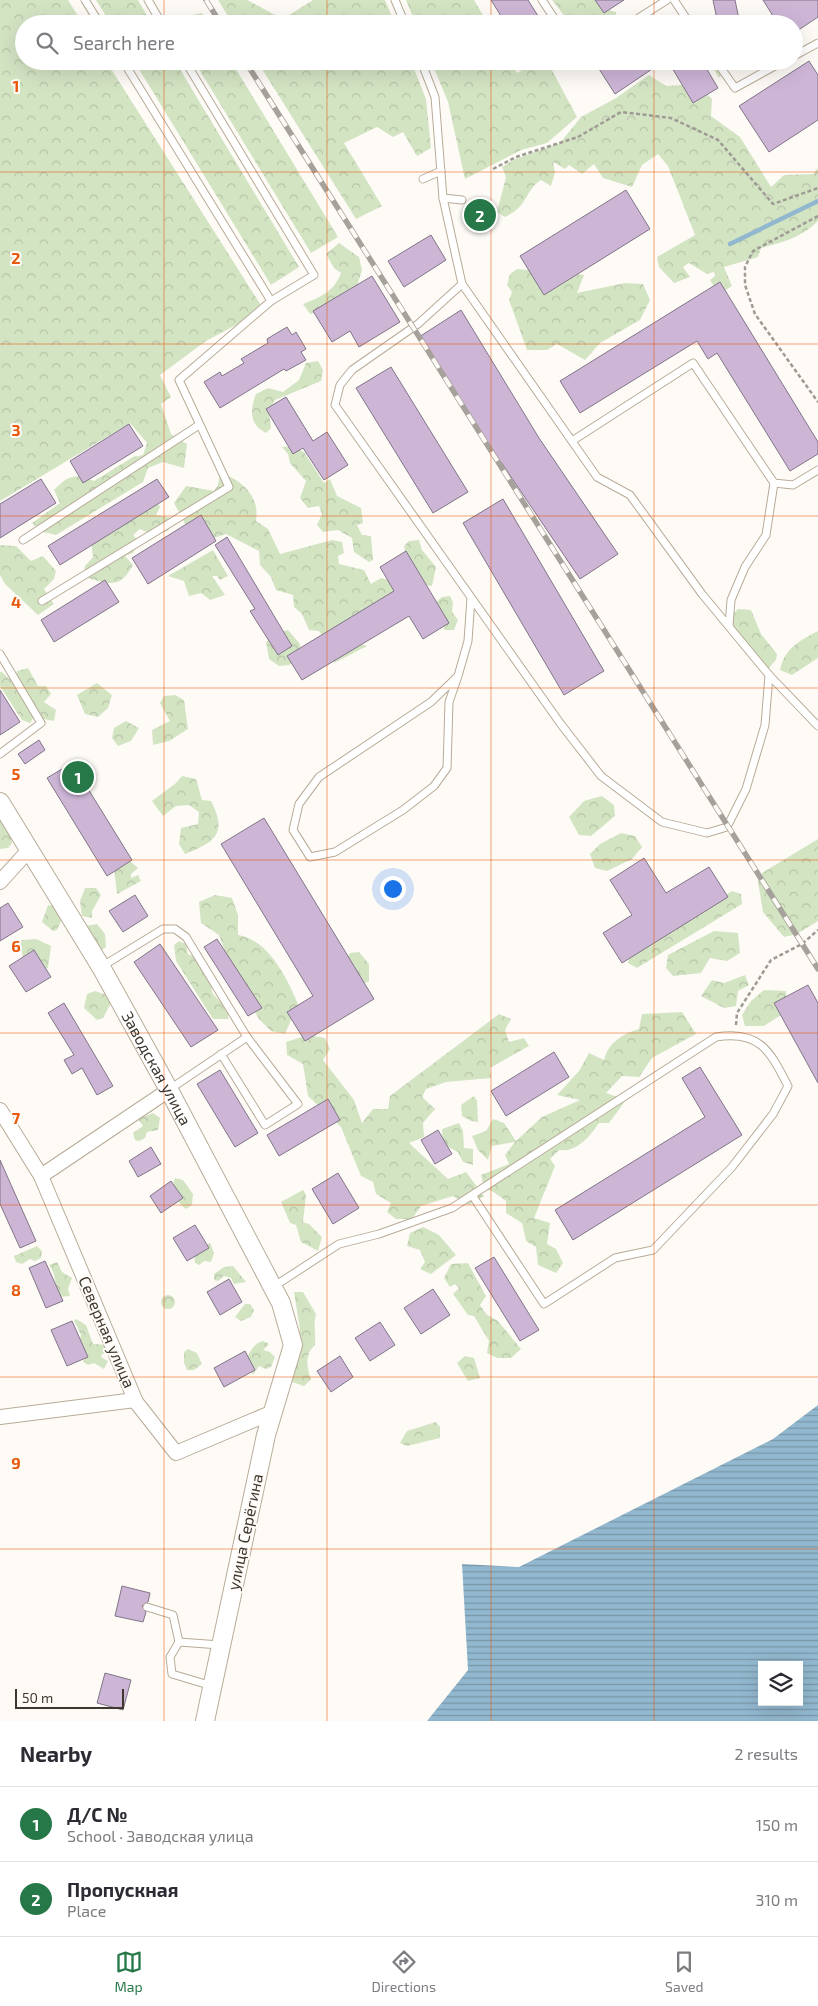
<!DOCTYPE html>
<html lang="en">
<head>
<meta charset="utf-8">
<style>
  :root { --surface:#fff; --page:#f2f2f3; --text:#2b2b33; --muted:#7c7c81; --line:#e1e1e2; --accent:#277848 }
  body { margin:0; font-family:"Exo 2",sans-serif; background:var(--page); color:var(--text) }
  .controls { position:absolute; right:15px; bottom:15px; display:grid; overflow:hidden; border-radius:0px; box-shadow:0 5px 20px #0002 }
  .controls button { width:45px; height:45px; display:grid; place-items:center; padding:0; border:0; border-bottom:1px solid var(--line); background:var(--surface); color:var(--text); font:25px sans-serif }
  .scale { position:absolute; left:15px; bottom:12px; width:109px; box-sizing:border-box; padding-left:5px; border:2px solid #3d372f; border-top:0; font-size:14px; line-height:18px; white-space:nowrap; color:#3d372f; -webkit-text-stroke:4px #fefbf7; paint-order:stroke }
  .you { position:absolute; left:392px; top:888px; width:18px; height:18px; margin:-12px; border:4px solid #fff; border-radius:50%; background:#1a73e8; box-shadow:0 0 0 8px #1a73e833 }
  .badge { display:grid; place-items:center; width:32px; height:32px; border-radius:50%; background:var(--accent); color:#fff; font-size:16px; font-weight:700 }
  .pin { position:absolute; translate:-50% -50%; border:2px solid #fff; box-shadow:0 1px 5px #0006 }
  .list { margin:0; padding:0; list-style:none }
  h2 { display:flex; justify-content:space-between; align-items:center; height:65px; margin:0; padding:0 20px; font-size:21px }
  h2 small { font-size:16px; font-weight:400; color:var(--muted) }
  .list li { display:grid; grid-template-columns:32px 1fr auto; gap:15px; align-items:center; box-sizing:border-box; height:75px; padding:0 20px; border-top:1px solid var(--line) }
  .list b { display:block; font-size:19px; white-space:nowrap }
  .list p { margin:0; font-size:16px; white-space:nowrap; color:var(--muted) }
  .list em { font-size:16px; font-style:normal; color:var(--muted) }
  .icon { flex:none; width:28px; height:28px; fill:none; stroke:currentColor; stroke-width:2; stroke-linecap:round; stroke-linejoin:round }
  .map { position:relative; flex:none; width:818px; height:1721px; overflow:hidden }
  .search { position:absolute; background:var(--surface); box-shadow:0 5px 20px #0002; left:15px; right:15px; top:15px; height:55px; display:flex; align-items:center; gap:12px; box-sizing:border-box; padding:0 18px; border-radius:28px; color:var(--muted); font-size:19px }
  .sheet { height:215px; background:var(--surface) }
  nav { display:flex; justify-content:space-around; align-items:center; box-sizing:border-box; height:70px; border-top:1px solid var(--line); background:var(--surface); font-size:14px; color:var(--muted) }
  nav a { display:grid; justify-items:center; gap:2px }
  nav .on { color:var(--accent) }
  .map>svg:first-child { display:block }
</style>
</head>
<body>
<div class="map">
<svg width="818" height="1721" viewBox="0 0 818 1721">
  <defs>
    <pattern id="forest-crowns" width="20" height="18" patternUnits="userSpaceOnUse" patternTransform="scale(1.25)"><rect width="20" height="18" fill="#d3e4c3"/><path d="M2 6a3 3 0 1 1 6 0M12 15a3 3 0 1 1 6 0" fill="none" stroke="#b6c4a8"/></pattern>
    <pattern id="water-rules" width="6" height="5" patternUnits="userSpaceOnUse" patternTransform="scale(1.25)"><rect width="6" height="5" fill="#92b8cf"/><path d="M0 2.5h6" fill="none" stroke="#7896a8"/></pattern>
  </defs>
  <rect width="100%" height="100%" fill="#fefbf7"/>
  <g fill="url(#forest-crowns)">
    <path d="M0,0H68L83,24H24V61H106L264,310L206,341L160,375L171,397L161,404L171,434L187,444L184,468L163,462L148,468L143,482L56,535L40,531L32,523L60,503L54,490C67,476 76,472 94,481L133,457L143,455L147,443L130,423L0,501Z"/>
    <path d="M96,0H138L152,24H111Z"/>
    <path d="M218,0H247L283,19L313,0H385L395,24H233Z"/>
    <path d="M406,0H474L488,24H416Z"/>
    <path d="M552,0H600L604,9L616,12V22L571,24Z"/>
    <path d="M202,13L208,24H171L169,20Z"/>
    <path d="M705,16L723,18L730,24H696Z"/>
    <path d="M134,61H175L299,267L271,285Z"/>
    <path d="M194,61H231L338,237L311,253Z"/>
    <path d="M257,61H411L426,99L431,148L417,156L403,132L393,137L377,127L344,143L382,206L356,219Z"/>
    <path d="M431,61H510L517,73L538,61H547L577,117L547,143L521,150L465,179L448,102Z"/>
    <path d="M709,61H732L719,78Z"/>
    <path d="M649,75L666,86L696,84L712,99L711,116L740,137L771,187L784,175L813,174L818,168V221C803,237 781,243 761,248L758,257L724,267L732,286L719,294L710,280L715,276L714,272L707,274L689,263L683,267L690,277L674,283L659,267L657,257L695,235L668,166L658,154L642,165L632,187L603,178L594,164L582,174L569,165L565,169L553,162L555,172L551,186L541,180C525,190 528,207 505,217L497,212L506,177L502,167L513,160L560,143L581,117L616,98Z"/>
    <path d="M339,243L359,257L362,270L355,292L324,311L310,314L303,304C320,297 334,292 341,273L334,268L326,254Z"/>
    <path d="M517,269L584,275L577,293L625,283L643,284L650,300L640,320L600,343L585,360L557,344L547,350H527L509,300L512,292L507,285L510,274Z"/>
    <path d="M318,361L323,370L321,381L275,400L269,411L271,428L266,433C249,425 250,410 256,394L268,388L283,392L299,380L306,363Z"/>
    <path d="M292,446L304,452L324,483L330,479L337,496L361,508L363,523L357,525L362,535L371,536L373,560L369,562L354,552L352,538L338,530L323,532L317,525L322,514L319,506L308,508L300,498L306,481L290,463L288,454L282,447Z"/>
    <path d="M220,473C242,480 260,496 256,521L268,529L280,554L332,540L342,542L344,553L338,556L339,564L364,570L371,584L381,578L393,581L399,591L347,639L367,646L334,663L328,644L319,631L309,630L302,614L294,607L293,595L276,590L271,577L260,565L259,551L226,534L211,539L187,527L174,503L186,486L214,491L218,485Z"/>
    <path d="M155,499L160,507L156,515L172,518L173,522L168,531L151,534L140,529L133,535L139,542L133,553L125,556L133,565C119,591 108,583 84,577L85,566L93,557L91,540Z"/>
    <path d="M419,540L422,550L436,567L432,586L423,585L406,557L404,546L409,541Z"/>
    <path d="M0,545L16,546L31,561L43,556L56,571L54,579L44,589L54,604L38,615L5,584L0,575Z"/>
    <path d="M213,550L228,576L220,580L217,576H212L225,595L210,600L201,593L189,596L184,581L168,576Z"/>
    <path d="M450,596L453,602L452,612L458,620L454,630H444L442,618L434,604L442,597Z"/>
    <path d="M738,609L751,610L761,634L777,654L776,660L768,669L742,641L729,618Z"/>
    <path d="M288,630L300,644V658L289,665L279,666L269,659L266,642L277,633Z"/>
    <path d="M818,631V658L792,675L780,670C784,649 800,640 818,631Z"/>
    <path d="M28,668L38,686H46L51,694L44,702L56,710L54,721L34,717L30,723L22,720L0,686V672H2L14,683L17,671Z"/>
    <path d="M97,683L112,695L108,708L98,717L85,714L77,695Z"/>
    <path d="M175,695L184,700L188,729L169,741L153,745L152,730L170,721L160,703L164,696Z"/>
    <path d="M126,721L139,728L131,741L118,746L112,738L114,728Z"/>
    <path d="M182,776L196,779L202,800L211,801C228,834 215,842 185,854L179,844L181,828L198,824L199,812L189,805L176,806L163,816L152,801L176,783Z"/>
    <path d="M602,796L614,805L615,816L591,836L579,835L569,817L584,801Z"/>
    <path d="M0,815L7,824L12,843L8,848L0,849Z"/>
    <path d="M621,833L635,836L642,847L632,859L607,871L595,868L590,854L600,844Z"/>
    <path d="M818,839V921L797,934L784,937L763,912L758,882L762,873Z"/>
    <path d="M128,859L138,868L131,874V878L138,875L141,881L117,894L114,868Z"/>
    <path d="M85,888H96L101,895L92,911V918L82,916L80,901Z"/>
    <path d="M732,891L741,894L742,904L637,968L628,963L629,954Z"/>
    <path d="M215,895L232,898L238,915V935C269,940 287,978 298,1004L285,1034L271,1031L259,1019L233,973L219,935L201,923L199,902Z"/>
    <path d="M48,905L59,907L64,915L57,930L53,931L42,922Z"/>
    <path d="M97,924L105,934L106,947L100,951L85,926Z"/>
    <path d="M714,931L738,933L740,953L727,961L710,958L701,973L673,976L666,968L668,955Z"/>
    <path d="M36,939L51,946L48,968L40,971L23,962L22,952L17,945L22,940Z"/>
    <path d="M179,941L186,944L188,954L204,961L213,994L228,1010V1019H213L176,961L174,945Z"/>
    <path d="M359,952L369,964V981L358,987L343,964L350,953Z"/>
    <path d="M745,975L749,985L738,991L736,1006L724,1008L701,996L712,980L724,983Z"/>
    <path d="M764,990L786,991L787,1011L764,1026H745L742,1015L751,1001Z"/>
    <path d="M95,991L110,996L111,1003L103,1018L97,1020L84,1008L87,994Z"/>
    <path d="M682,1012L696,1034L652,1058L639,1077L622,1076L606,1093L626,1100L609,1123H599C590,1136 577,1153 559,1150L550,1159L555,1166L534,1218L550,1223L547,1244L556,1249L563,1263L556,1273L538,1265L536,1247L526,1241L522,1223L506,1213V1201L492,1191L484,1189L481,1175L509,1164L505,1155L515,1142L492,1146L488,1160L478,1150L472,1136L486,1131L493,1119L504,1123L516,1141L542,1117L580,1100L557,1095L579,1071L589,1053L604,1060C608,1043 622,1034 639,1029L642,1014Z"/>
    <path d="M499,1014L511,1019L505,1030L509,1042L524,1038L529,1046L490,1068L491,1078L446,1082L426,1089L422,1097L435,1109L423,1123L424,1137L409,1143L448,1179L466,1172L484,1196L469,1205L453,1196L421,1206L412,1219H396L387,1212L391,1203L376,1194L373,1182L361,1176L341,1127L308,1096L303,1064L287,1055L286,1042L308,1035L325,1038L330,1049L323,1060L354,1100L362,1123L373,1109H388L390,1096Z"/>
    <path d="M474,1096L477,1101L478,1122L471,1121L462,1116L461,1105Z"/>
    <path d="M153,1113L160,1118L158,1130L147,1132L145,1138L139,1141L135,1140L133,1133L143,1126L138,1119Z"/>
    <path d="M459,1123L463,1131L464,1148L473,1149V1165L463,1162L458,1152L443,1144L442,1129Z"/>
    <path d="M175,1178L183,1180L193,1194L192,1205L186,1209C175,1201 171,1191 175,1178Z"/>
    <path d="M303,1190L306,1195L303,1222L309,1224L322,1237L318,1251L301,1242L296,1225L290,1223L281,1202Z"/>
    <path d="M423,1227L439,1235L456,1255L431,1274L420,1269L425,1262L420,1250L407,1246L410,1233Z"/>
    <path d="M210,1243L214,1253L211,1262L204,1261L199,1265L195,1263L194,1254Z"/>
    <path d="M37,1246L42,1251L41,1258L35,1261L30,1259L22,1264L16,1262L14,1256Z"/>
    <path d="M57,1262L62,1272L72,1278L68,1289L70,1296L59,1297C54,1285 57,1275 49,1265Z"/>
    <path d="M468,1263L486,1296L480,1305L486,1314L498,1321L521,1349L511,1358H497L487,1353L489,1341L474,1316L468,1315L453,1294L459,1288L455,1284L450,1287L444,1278L451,1264Z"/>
    <path d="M233,1266L246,1282L234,1284L231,1278L224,1276L218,1281L214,1280V1274L224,1267Z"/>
    <path d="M294,1292H303L316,1314C313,1325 316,1334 315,1345C304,1355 307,1367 311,1379L304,1386L292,1382L300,1330Z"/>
    <circle cx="168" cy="1302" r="7"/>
    <path d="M245,1304H250L254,1310L251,1317L241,1321L235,1317Z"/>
    <path d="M76,1319L86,1325L93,1344L109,1345L107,1354H102L101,1357L108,1361L104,1369L94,1363L88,1365L83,1362L85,1354L79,1345L81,1335L74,1320Z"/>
    <path d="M263,1341L269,1344L263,1350L270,1352L275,1357L271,1367L266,1369L259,1366L253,1375L245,1362C249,1354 253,1343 263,1341Z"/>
    <path d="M188,1349L197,1353L202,1364L194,1370H187L184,1363V1352Z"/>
    <path d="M465,1356L474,1358L480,1378L468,1381L457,1363Z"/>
    <path d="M436,1422L440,1427V1438L407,1446L400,1443L407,1431Z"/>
  </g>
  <path fill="url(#water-rules)" fill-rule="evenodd" d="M818,1405V1721H427L468,1670L462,1564L519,1567L773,1439ZM762,1665H799V1702H762Z"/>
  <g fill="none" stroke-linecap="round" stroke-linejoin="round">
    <path stroke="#92b8cf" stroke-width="4.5" d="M730,244L818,201"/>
  </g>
  <g fill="#cdb5d6" stroke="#817587">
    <path d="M491,0H528L543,24H506Z"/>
    <path d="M595,0H624L604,13Z"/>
    <path d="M713,0H735L740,24H718Z"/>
    <path d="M763,0H818V17L794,33V24H778Z"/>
    <path d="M594,61H664L615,94Z"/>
    <path d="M668,61H702L718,88L693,103Z"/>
    <path d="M809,61L818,75V120L769,152L739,106Z"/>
    <path d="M626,190L650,229L544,295L520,256Z"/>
    <path d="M487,203L494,215L474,228L466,215Z"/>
    <path d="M431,235L446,260L404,287L388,261Z"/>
    <path d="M372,276L400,322L359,347L350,331L332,342L313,311Z"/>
    <path d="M720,282L818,442V454L790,471L717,353L708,359L697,341L580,413L560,381Z"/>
    <path d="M461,310L539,438L618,554L580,579L501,462L498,464L419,337Z"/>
    <path d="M287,327L292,335L296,332L306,349L301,352L306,360L286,371L284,369L220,408L204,382L220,372L222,376L244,363L241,359L268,343L267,339Z"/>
    <path d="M391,367L468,492L433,513L356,388Z"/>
    <path d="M286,397L313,441L327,432L348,465L324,480L303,448L293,454L266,409Z"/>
    <path d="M129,424L143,446L83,483L70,461Z"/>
    <path d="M41,479L56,503L0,538V504Z"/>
    <path d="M157,479L169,497L60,565L48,546Z"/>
    <path d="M503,499L604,671L564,695L463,523Z"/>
    <path d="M201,515L216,541L148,584L132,558Z"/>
    <path d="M227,537L292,646L278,655L250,611L255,609L215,545Z"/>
    <path d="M406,551L449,623L423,639L409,616L302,680L287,656L394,591L380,567Z"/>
    <path d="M105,580L119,602L54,642L41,620Z"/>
    <path d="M0,690L20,722L0,735Z"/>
    <path d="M39,740L45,750L25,764L18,754Z"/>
    <path d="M72,763L132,860L107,876L47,778Z"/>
    <path d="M264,818L374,999L305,1041L287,1012L313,996L221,844Z"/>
    <path d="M644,858L666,893L709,867L728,897L622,963L603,933L632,915L610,880Z"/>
    <path d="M135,895L148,916L123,932L109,911Z"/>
    <path d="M8,903L23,927L0,941V908Z"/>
    <path d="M217,939L262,1008L248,1016L204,947Z"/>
    <path d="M160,944L218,1030L191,1047L134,962Z"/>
    <path d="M34,950L51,977L26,992L9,966Z"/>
    <path d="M808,985L818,1003V1083L774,1003Z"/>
    <path d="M64,1003L113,1086L97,1095L82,1068L72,1074L64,1060L74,1055L48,1013Z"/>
    <path d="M554,1052L569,1077L506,1116L491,1091Z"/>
    <path d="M700,1067L742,1135L573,1240L555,1210L705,1117L682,1078Z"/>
    <path d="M220,1070L258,1133L235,1147L197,1084Z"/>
    <path d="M328,1099L340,1120L279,1156L267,1135Z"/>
    <path d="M438,1130L452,1154L435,1164L421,1140Z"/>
    <path d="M151,1147L161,1164L138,1177L129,1161Z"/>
    <path d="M0,1160L36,1241L20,1248L0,1204Z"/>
    <path d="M338,1173L359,1208L333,1224L312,1189Z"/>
    <path d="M171,1181L183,1198L161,1213L150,1196Z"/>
    <path d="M195,1225L209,1248L187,1261L173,1238Z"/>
    <path d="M494,1257L539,1330L520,1341L475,1268Z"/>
    <path d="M45,1261L63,1301L46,1308L29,1268Z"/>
    <path d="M229,1279L242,1302L220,1315L207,1292Z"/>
    <path d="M433,1289L450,1315L421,1334L404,1308Z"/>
    <path d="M72,1321L88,1357L67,1366L51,1330Z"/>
    <path d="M380,1322L395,1345L370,1361L355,1338Z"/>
    <path d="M245,1351L255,1370L224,1387L214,1368Z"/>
    <path d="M340,1356L353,1377L331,1392L317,1371Z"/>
    <path d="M122,1586L150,1593L148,1602L142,1606L146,1612L143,1622L115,1616Z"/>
    <path d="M105,1673L131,1680L123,1710L97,1703Z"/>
  </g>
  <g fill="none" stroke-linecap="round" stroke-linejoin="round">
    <g stroke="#b8ab97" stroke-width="9">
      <g id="service">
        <path d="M85,0L100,24"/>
        <path d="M148,0L162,24"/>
        <path d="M395,0L405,24"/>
        <path d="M542,0L558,24"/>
        <path d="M674,0L690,24"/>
        <path d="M629,24L667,0"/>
        <path d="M794,56L818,43"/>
        <path d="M123,61L271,301L314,275L185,61"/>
        <path d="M421,61L435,97L443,198L462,284L597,477L630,495L702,594L769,675L818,726"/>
        <path d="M716,61L735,88L784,61"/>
        <path d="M423,179L441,171"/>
        <path d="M443,198L462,200"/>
        <path d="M462,284L418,324L352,370L340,385L335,405L560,723L601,776L662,822L707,833L727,827L746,789L765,725L769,675"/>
        <path d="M572,441L693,363L774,483L793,485L818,470"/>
        <path d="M23,540L199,425"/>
        <path d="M42,601L229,487L179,380L271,301"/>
        <path d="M729,626L731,600L745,567L766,535L774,483"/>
        <path d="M0,654L41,723L0,754"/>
        <path d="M458,676L449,702L447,768L434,786L403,810L335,852L310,857L293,830L299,804L319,777L431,702L458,676L468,641L471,598"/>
        <path d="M101,967L163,929H175L186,937L247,1037L170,1089"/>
        <path d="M221,1054L265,1125L298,1104L247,1037"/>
        <path d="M273,1287L339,1244L379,1234L452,1208L716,1037C760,1030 770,1051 788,1086L773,1114L732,1167L653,1250L615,1258L544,1304L472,1195"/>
        <path d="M147,1607L173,1615L179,1642"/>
        <path d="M212,1686L172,1674L170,1657L179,1642L220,1645"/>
      </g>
    </g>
    <g stroke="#b8ab97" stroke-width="16">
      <g id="minor">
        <path d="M0,882L29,850"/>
        <path d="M0,1110L41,1176L136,1402L176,1453L273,1412"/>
        <path d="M41,1176L169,1090"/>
        <path d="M0,1417L135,1400"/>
      </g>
    </g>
    <g stroke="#b8ab97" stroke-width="20">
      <g id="tertiary">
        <path id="s1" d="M0,802L101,967L169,1090L281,1303L293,1345L266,1435L205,1721"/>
      </g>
    </g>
    <g stroke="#9e9a94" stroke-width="2.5" stroke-dasharray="4 2.5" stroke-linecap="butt">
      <path d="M493,169L516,157L578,137L621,112L671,118L718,140L773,204L818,188"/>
      <path d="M818,216L753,251L745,267V285L755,314L818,402"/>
      <path d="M736,1025L737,1013L771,960L802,944L818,930"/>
    </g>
    <use href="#service" stroke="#fff" stroke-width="7"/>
    <use href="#minor" stroke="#fff" stroke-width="14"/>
    <use href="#tertiary" stroke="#fff" stroke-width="18"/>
    <g stroke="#a6a19b" stroke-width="5.5">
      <g id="rail">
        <path d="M206,0L221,24"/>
        <path d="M245,61L818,969"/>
      </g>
    </g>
    <use href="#rail" stroke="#fefbf7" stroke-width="4" stroke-dasharray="11" stroke-linecap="butt"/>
  </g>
  <path fill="none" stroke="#e8590c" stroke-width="1" stroke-opacity="0.55" d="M164,0V24M327,0V24M491,0V24M654,0V24M164,61V1721M327,61V1721M491,61V1721M654,61V1721M0,172H818M0,344H818M0,516H818M0,688H818M0,860H818M0,1033H818M0,1205H818M0,1377H818M0,1549H818"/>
  <g text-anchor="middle" stroke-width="4" stroke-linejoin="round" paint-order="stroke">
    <g font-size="16" fill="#3d372f" stroke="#fefbf7">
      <text dy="6" stroke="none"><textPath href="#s1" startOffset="309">Заводская улица</textPath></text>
      <text transform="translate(107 1332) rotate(67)" y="6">Северная улица</text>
      <text transform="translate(245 1532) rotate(-78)" y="6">улица Серёгина</text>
    </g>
  </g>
  <g font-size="16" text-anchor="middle" font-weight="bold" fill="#e8590c" stroke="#fefbf7" stroke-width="4" stroke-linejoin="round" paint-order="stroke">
    <text x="16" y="92">1</text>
    <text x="16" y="264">2</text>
    <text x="16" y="436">3</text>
    <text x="16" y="608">4</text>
    <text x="16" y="780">5</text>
    <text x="16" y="952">6</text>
    <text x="16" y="1124">7</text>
    <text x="16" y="1296">8</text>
    <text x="16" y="1469">9</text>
  </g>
</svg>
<div class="controls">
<button><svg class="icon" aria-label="layers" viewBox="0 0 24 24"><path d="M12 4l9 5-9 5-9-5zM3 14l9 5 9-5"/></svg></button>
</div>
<div class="scale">50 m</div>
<div class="you"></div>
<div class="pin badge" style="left:78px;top:777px">1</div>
<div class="pin badge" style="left:480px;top:215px">2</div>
<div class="search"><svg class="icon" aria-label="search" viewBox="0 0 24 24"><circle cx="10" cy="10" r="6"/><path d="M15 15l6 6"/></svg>Search here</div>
</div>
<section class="sheet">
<h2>Nearby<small>2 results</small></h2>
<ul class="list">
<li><span class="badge">1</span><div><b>Д/С №</b><p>School · Заводская улица</p></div><em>150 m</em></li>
<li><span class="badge">2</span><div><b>Пропускная</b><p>Place</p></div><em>310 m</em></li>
</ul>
</section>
<nav>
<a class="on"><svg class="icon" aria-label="map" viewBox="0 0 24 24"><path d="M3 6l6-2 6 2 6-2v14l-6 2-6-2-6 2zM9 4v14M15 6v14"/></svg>Map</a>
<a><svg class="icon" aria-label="directions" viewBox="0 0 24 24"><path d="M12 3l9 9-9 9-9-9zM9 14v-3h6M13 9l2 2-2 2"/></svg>Directions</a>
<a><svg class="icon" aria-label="saved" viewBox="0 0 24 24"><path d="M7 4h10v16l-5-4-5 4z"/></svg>Saved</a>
</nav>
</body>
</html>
